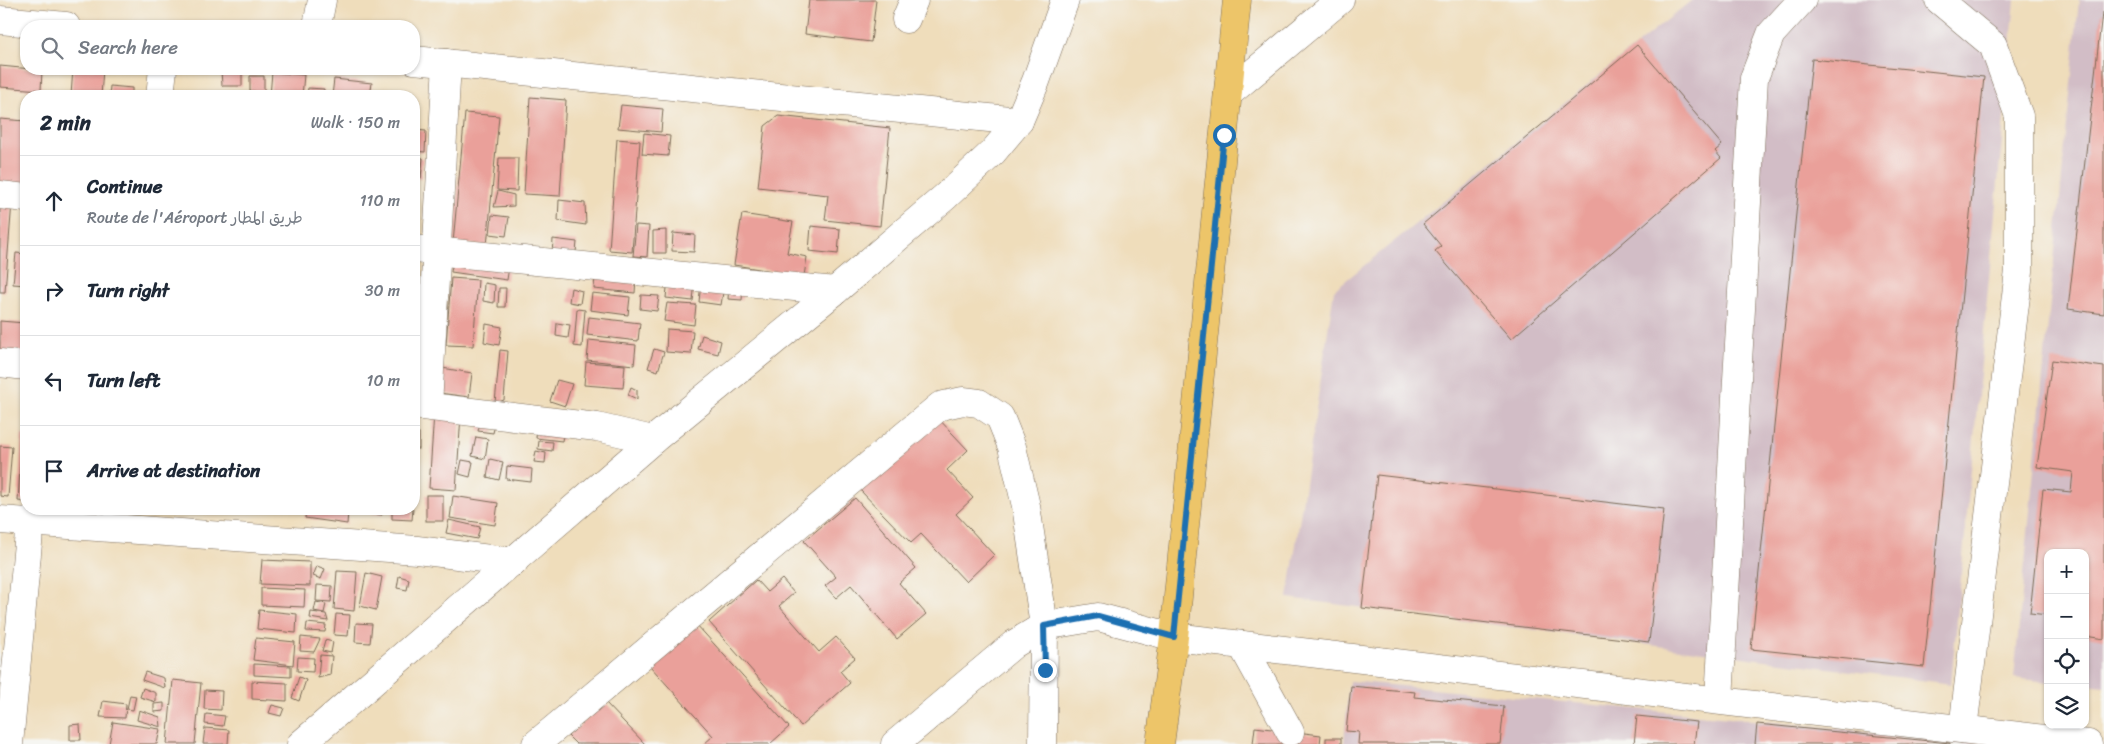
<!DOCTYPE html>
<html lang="en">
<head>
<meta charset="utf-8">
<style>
  :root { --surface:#fff; --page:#f2f2f3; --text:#1f2937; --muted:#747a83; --line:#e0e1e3 }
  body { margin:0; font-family:Sriracha,"Playpen Sans Arabic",sans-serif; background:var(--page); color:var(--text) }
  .controls { position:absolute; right:15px; bottom:15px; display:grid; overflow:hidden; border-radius:10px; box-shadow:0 1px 4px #0004 }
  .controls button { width:45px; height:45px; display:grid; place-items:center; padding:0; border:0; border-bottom:1px solid var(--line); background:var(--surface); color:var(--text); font:25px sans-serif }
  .stop { position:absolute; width:15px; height:15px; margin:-11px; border:4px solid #1f6fb2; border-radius:50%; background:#fff }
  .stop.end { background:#1f6fb2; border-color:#fff; box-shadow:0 1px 5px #0008 }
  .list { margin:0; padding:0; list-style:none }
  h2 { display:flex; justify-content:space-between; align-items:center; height:65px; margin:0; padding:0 20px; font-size:21px }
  h2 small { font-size:16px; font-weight:400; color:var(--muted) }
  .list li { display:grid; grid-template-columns:32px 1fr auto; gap:15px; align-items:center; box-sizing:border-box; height:90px; padding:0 20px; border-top:1px solid var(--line) }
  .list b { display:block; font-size:19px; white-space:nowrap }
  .list p { margin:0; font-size:16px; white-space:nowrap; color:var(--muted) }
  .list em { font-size:16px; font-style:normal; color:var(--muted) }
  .icon { flex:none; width:28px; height:28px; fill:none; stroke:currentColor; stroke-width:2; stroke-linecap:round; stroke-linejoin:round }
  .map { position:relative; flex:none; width:2104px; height:744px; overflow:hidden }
  .search { position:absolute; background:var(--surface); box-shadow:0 1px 4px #0004; left:20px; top:20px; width:400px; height:55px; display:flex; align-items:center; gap:12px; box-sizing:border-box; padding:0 18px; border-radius:20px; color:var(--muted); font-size:19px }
  .panel { position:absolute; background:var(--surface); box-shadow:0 1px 4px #0004; left:20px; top:90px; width:400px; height:425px; border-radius:20px }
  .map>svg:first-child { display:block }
</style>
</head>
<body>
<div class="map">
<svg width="2104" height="744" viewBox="0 0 2104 744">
  <rect width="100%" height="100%" fill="#f6f6f2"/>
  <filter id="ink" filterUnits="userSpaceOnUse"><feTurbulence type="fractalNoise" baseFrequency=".02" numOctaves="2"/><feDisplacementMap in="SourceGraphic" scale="10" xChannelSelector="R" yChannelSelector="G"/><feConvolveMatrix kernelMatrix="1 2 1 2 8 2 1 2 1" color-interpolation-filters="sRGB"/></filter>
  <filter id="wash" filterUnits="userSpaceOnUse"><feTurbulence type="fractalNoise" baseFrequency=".0096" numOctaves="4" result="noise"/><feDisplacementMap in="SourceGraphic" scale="20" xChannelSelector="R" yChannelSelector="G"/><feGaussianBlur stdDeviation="1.12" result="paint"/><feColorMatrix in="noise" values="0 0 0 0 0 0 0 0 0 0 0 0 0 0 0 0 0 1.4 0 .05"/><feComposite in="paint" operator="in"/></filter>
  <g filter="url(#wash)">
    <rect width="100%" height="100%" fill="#efddbb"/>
    <g fill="#d2bdc6">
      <path d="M1692,0H2015L1951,684L1288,598L1334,290Z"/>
      <path d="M2079,0H2104V687L2085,685V553H2048V682L2014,678Z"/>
      <path d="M1349,681L1986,743L1992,744H1344Z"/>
    </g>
    <g id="blocks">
      <g fill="#eaa09a">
        <path d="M809,0H876L871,42L805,34Z"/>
        <path d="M2102,13H2104V314L2068,309Z"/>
        <path d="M1637,45L1722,145L1715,151L1721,158L1511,339L1435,251L1441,246L1423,224Z"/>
        <path d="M1812,59L1984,77L1924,667L1751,649Z"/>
        <path d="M0,66L42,70L41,90L0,87Z"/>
        <path d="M73,69H103L101,96L71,95Z"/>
        <path d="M221,70H242V86H222Z"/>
        <path d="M272,72L304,75L302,96H270Z"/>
        <path d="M250,76H264V92L250,91Z"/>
        <path d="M334,79L372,83L370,96H332Z"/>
        <path d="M110,86L132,88V96H109Z"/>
        <path d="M308,88L324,89L323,96H307Z"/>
        <path d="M530,97L566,100L560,196L524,194Z"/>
        <path d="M621,105L663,109L661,132L618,128Z"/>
        <path d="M465,113L499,116L487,246L453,243Z"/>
        <path d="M778,116L890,128L880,226L825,220L828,195L758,187L765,126Z"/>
        <path d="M0,119L26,121V189L0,187Z"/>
        <path d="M414,130L426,131L425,152L414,151Z"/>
        <path d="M644,133L670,136L668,156L642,154Z"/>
        <path d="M617,139L640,141L632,252L609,250Z"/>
        <path d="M414,157L423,158L421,178H414Z"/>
        <path d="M499,158H518L517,191L497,190Z"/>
        <path d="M498,191L514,195V206L494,207Z"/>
        <path d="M559,200L585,203L586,225L558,221Z"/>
        <path d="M0,201L12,202L5,292H0Z"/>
        <path d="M742,214L793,222L787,253L807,257L804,276L734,265Z"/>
        <path d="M492,215L509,217L506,236L490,234Z"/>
        <path d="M636,225L649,226L647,257L633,256Z"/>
        <path d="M811,226L840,229L838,254L809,251Z"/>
        <path d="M666,230V253H653V231Z"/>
        <path d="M673,233L695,235L694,252L672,251Z"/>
        <path d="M553,239L577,242L576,252L552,256Z"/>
        <path d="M16,253L26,254V285L13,284Z"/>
        <path d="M453,258L509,266L507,280L451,272Z"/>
        <path d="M595,274L636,278L635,293L594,289Z"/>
        <path d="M451,278L478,280L473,346L446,345Z"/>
        <path d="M668,278L695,281L693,301L666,298Z"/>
        <path d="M484,283L495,285L494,303L483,301Z"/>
        <path d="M701,283L724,286L721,305L699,302Z"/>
        <path d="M729,286L743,287L742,300L728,299Z"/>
        <path d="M499,288H506L505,307H498Z"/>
        <path d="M571,288L582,291L580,304L569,302Z"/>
        <path d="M592,293L630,297L628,315L590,310Z"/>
        <path d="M641,295L659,296L657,311L640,309Z"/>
        <path d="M667,303L696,305L694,325L664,321Z"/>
        <path d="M577,309L585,310L582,347L574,346Z"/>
        <path d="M589,317L640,323L638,341L587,335Z"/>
        <path d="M0,321L25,323L22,356L0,354Z"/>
        <path d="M557,323L570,325L568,338L556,336Z"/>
        <path d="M486,324L502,327L499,345L484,342Z"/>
        <path d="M667,329L693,331L691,354L666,352Z"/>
        <path d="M702,335L721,341L718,354L698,349Z"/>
        <path d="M589,340L636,345L634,365L587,360Z"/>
        <path d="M654,349L664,352L658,371L648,368Z"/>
        <path d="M500,350L508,351L504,400L495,403Z"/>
        <path d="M2052,360L2104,367V639L2085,636V553H2048V615L2030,613L2043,489L2071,492L2073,472L2037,467Z"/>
        <path d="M586,362L625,365L623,388L584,385Z"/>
        <path d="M442,368L472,373L469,397L439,393Z"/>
        <path d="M557,380L572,384L565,406L550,401Z"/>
        <path d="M631,387L637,390V399L628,395Z"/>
        <path d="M434,413L461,415L456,490L429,488Z"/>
        <path d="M936,416L968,450L947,470L973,498L956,514L994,555L966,582L921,534L911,543L859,489Z"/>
        <path d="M481,418L496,420L493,433L478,431Z"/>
        <path d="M537,425L564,428L562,441L536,438Z"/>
        <rect x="414" y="433" width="5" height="16"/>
        <path d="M22,435H26V502L18,501Z"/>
        <path d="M476,437L488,439L485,459L472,456Z"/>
        <path d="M539,441L553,442L552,451L538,449Z"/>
        <path d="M0,446L12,447L8,497L0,496Z"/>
        <path d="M536,451L546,453L545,463L534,462Z"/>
        <path d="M490,459L503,462L499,480L487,477Z"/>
        <path d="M462,460L473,462L470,477L459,474Z"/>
        <path d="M507,466L532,469L531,482L506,479Z"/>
        <path d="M1377,475L1664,509L1649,642L1362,608Z"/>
        <rect x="426" y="495" width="17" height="26"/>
        <path d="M453,496L498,503L495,525L450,518Z"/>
        <path d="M855,498L916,568L899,583L926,614L897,639L851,585L836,598L825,586L836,577L804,541Z"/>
        <path d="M306,509L348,512L347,524L305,518Z"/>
        <path d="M363,509H383L382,515L363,512Z"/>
        <path d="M392,509H413L412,520L392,519Z"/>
        <path d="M449,520L480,527L477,539L446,533Z"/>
        <path d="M262,560L310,562V586L260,584Z"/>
        <path d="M317,566L325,569L321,579L313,576Z"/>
        <path d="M337,571L357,572L354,611L334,609Z"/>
        <path d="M366,573L382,577L376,610L360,606Z"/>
        <path d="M399,576L409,579L407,590L397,588Z"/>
        <path d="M782,579L794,593L779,606L819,652L836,637L855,658L840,671L850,683L801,726L709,622L756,580L767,592Z"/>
        <path d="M317,585L332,586L331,602L316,601Z"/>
        <path d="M261,588L305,590L304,607L261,605Z"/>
        <path d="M316,602L326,604L324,613L314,611Z"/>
        <path d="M259,610L297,614L296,633L257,629Z"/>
        <path d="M311,612L326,614L328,621L310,618Z"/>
        <path d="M336,614L350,615L348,636L334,635Z"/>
        <path d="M307,623L326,625L325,632L306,631Z"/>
        <path d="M356,623L372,624L370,643L355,642Z"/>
        <path d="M696,624L789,727L770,744H704L713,736L650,666Z"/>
        <path d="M301,637L320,639L314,652L300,651Z"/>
        <path d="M256,638L295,642L293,665L253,660Z"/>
        <path d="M325,640L333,642L331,653L322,651Z"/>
        <path d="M320,655L332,656L330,675L318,678Z"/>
        <path d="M298,657L314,658L313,672L297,671Z"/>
        <path d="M254,664L291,666V677L254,675Z"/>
        <path d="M145,672L164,678L165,688L142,680Z"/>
        <path d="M299,677L306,680L299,701L292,698Z"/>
        <path d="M173,680L201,683L195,744H167Z"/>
        <path d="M252,681L287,683V701L252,699Z"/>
        <path d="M1351,686L1415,692L1414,697L1504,706L1500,744H1358L1359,732L1346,731Z"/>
        <path d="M143,688L156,693V702L140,697Z"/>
        <path d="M205,690L222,691L221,710L204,709Z"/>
        <path d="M130,695L136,696L133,710L127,709Z"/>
        <path d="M103,701L126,704L125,718L100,717Z"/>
        <path d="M605,702L645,744H576L568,736Z"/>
        <path d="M164,703V711L154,712V704Z"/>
        <path d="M272,705L284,708L281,716L269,713Z"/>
        <path d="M139,710L160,717L161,727L137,720Z"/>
        <path d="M206,714L225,716L223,726L205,724Z"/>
        <path d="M1637,716L1697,722L1694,744H1634Z"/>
        <path d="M113,722L160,729L157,744H109Z"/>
        <path d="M80,724L81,740H70V725Z"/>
        <path d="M1757,724L1950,743V744H1755Z"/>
        <path d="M1255,727L1321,735L1320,744H1253Z"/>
        <path d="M205,728L229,730L228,744H203Z"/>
        <rect x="1326" y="738" width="15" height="6"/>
      </g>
    </g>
  </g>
  <g filter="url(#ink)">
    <use href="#blocks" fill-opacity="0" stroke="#7a6955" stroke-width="1"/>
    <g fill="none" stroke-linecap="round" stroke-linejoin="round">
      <g stroke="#7a6955" stroke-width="29">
        <g id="minor">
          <path d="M1939,0L1993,45L2019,116V271L1963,729"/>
          <path d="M906,19L914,0"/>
          <path d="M0,20L66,26"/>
          <path d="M317,26L322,0"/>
          <path d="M414,60L1019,121"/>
          <path d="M1228,94L1340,0"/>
          <path d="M160,96L163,69"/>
          <path d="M0,195L26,198"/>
          <path d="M414,249L835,291"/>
          <path d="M0,363L26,366"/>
          <path d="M414,405L597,427L653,440"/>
          <path d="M428,406L447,63"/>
          <path d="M0,520L417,550L514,562"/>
          <path d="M1242,645L1290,732"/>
          <path d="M1719,700L1754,78L1771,34L1802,0"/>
          <path d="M9,744L30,522"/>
          <path d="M301,744L653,440L835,291L946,196L993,152L1019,121L1036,81L1065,0"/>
          <path d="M536,744L940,406L963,401L979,403L1000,417L1012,447L1026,506L1044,626L1043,744"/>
          <path d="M895,744L1014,644L1044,626L1098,617L1174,637L2088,744"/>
        </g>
      </g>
      <g stroke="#7a6955" stroke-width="29">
        <path id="major" d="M1160,744L1174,637L1237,0"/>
      </g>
      <use href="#minor" stroke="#fff" stroke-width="28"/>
      <use href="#major" stroke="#edc569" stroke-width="28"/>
    </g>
  </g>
  <g fill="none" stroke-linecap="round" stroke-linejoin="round" filter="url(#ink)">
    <path stroke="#1f6fb2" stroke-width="6" d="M1045,670L1044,626L1098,616L1174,637L1224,135"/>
  </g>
</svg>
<div class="controls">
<button>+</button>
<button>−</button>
<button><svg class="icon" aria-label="locate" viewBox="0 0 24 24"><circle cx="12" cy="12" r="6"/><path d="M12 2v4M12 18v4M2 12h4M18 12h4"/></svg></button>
<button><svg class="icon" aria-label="layers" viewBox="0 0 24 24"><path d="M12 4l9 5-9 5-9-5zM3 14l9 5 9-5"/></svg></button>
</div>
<div class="stop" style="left:1224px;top:135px"></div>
<div class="stop end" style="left:1045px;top:670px"></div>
<div class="search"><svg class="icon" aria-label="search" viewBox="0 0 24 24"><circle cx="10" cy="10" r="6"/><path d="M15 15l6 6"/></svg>Search here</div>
<section class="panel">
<h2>2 min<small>Walk · 150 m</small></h2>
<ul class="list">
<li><svg class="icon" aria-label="ahead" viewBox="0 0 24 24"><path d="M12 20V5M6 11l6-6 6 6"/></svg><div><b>Continue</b><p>Route de l'Aéroport طريق المطار</p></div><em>110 m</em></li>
<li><svg class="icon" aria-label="right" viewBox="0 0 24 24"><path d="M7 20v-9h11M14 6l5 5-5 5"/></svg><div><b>Turn right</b></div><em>30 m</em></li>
<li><svg class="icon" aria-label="left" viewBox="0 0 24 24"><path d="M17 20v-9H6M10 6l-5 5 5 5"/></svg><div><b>Turn left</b></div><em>10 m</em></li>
<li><svg class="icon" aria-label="arrive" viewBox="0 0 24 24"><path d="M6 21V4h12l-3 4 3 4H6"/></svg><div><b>Arrive at destination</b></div></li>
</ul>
</section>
</div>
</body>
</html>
